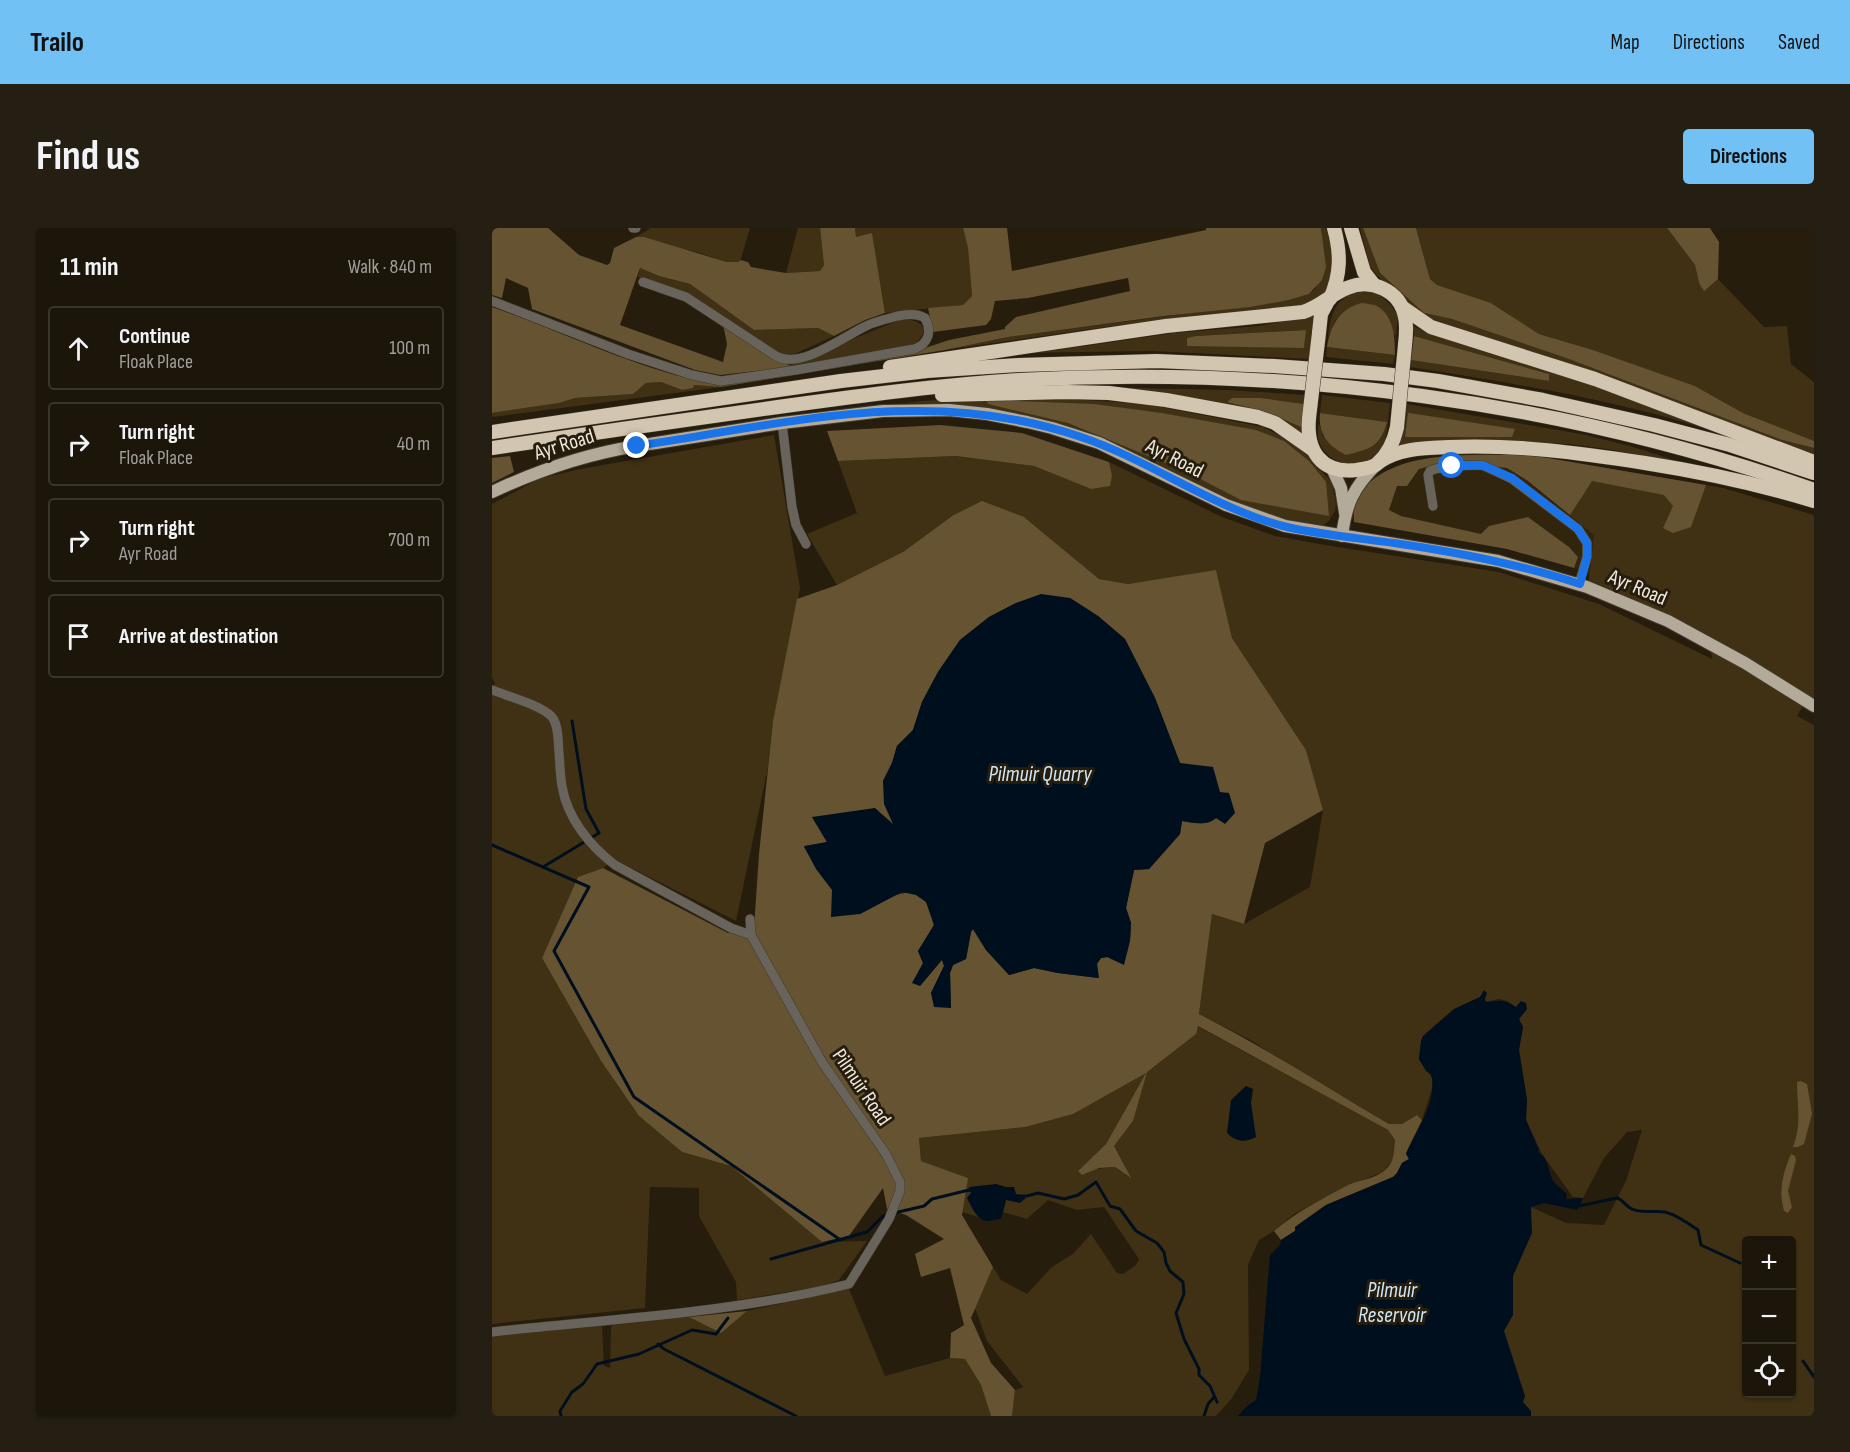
<!DOCTYPE html>
<html lang="en">
<head>
<meta charset="utf-8">
<style>
  :root { --surface:#1c160a; --page:#251f13; --text:#f1f3f6; --muted:#a09f9c; --line:#3a352b; --accent:#72c1f5 }
  body { margin:0; font-family:"Sofia Sans Condensed",sans-serif; background:var(--page); color:var(--text) }
  .controls { position:absolute; right:18px; bottom:18px; display:grid; overflow:hidden; border-radius:6px; box-shadow:0 2px 4px #0004 }
  .controls button { width:54px; height:54px; display:grid; place-items:center; padding:0; border:0; border-bottom:2px solid var(--line); background:var(--surface); color:var(--text); font:30px sans-serif }
  .stop { position:absolute; width:18px; height:18px; margin:-14px; border:4px solid #1a73e8; border-radius:50%; background:#fff }
  .stop.end { background:#1a73e8; border-color:#fff; box-shadow:0 2px 6px #0008 }
  .list { margin:0; padding:0; list-style:none }
  h2 { display:flex; justify-content:space-between; align-items:center; height:78px; margin:0; padding:0 24px; font-size:26px }
  h2 small { font-size:20px; font-weight:400; color:var(--muted) }
  .list li { display:grid; grid-template-columns:39px 1fr auto; gap:18px; align-items:center; box-sizing:border-box; height:84px; margin:0 12px 12px; padding:0 12px; border:2px solid var(--line); border-radius:6px }
  .list b { display:block; font-size:22px; white-space:nowrap }
  .list p { margin:0; font-size:20px; white-space:nowrap; color:var(--muted) }
  .list em { font-size:20px; font-style:normal; color:var(--muted) }
  .icon { flex:none; width:33px; height:33px; fill:none; stroke:currentColor; stroke-width:2; stroke-linecap:round; stroke-linejoin:round }
  .map { position:relative; flex:none; width:1322px; height:1188px; overflow:hidden; border-radius:6px }
  header { display:flex; align-items:center; gap:36px; box-sizing:border-box; height:84px; padding:0 30px; background:var(--accent); color:#111 }
  header strong { font-size:28px }
  nav { display:flex; gap:33px; margin-inline-start:auto; font-size:21px }
  .intro { display:flex; align-items:center; justify-content:space-between; box-sizing:border-box; height:144px; padding:0 36px }
  h1 { margin:0; font-size:42px }
  .button { padding:15px 27px; border-radius:6px; background:var(--accent); color:#111; font-size:21px; font-weight:700 }
  main { display:flex; gap:36px; padding:0 36px }
  aside { flex:1; background:var(--surface); border-radius:6px; box-shadow:0 2px 4px #0004 }
  .map>svg:first-child { display:block }
</style>
</head>
<body>
<header>
<strong>Trailo</strong>
<nav><a>Map</a><a>Directions</a><a>Saved</a></nav>
</header>
<div class="intro"><h1>Find us</h1><a class="button">Directions</a></div>
<main>
<aside>
<h2>11 min<small>Walk · 840 m</small></h2>
<ul class="list">
<li><svg class="icon" aria-label="ahead" viewBox="0 0 24 24"><path d="M12 20V5M6 11l6-6 6 6"/></svg><div><b>Continue</b><p>Floak Place</p></div><em>100 m</em></li>
<li><svg class="icon" aria-label="right" viewBox="0 0 24 24"><path d="M7 20v-9h11M14 6l5 5-5 5"/></svg><div><b>Turn right</b><p>Floak Place</p></div><em>40 m</em></li>
<li><svg class="icon" aria-label="right" viewBox="0 0 24 24"><path d="M7 20v-9h11M14 6l5 5-5 5"/></svg><div><b>Turn right</b><p>Ayr Road</p></div><em>700 m</em></li>
<li><svg class="icon" aria-label="arrive" viewBox="0 0 24 24"><path d="M6 21V4h12l-3 4 3 4H6"/></svg><div><b>Arrive at destination</b></div></li>
</ul>
</aside>
<div class="map">
<svg width="1322" height="1188" viewBox="0 0 1322 1188">
  <rect width="100%" height="100%" fill="#261d0d"/>
  <path fill="#32250e" d="M954,234L1015,240L1036,253L1102,307L1098,347L1082,340L1085,329L1077,319L1036,289L989,306L909,288L897,282L905,258H915L927,241Z"/>
  <g fill="#413114" fill-rule="evenodd">
    <path d="M159,0H258L248,34H235L208,25L144,9Z"/>
    <path d="M306,0H328L332,37L328,43L294,45Z"/>
    <path d="M363,0H471L476,20L480,68L471,77L393,85L380,6L364,9Z"/>
    <path d="M829,0H834C840,19 847,59 826,72C821,76 813,77 808,79L621,98L453,122L516,109L797,72C806,69 817,68 823,61C829,53 831,11 829,0Z"/>
    <path d="M868,0H871L888,45L932,85L960,91L1074,130L1290,212L1322,220V228L931,92L904,62L885,48L878,38Z"/>
    <path d="M924,0H1175L1203,37L1207,55L1212,62L1226,51L1272,99L1295,98L1299,136L1322,154V213L1251,185L1203,158L1101,122L1047,106L999,75L945,57L938,51Z"/>
    <path d="M148,40L167,48L198,56L262,102L326,100L342,108L296,129L290,128L193,65L146,49Z"/>
    <path d="M870,62L884,64L898,76L906,87L903,118V107L844,91L836,109C840,82 842,71 870,62Z"/>
    <path d="M822,88L818,131L660,123L522,125L555,119L565,122L682,105L766,98ZM813,102L812,120L695,117L704,108Z"/>
    <path d="M410,91C432,92 440,103 420,118L302,139L297,137Z"/>
    <path d="M920,97L933,104L1109,160L1224,204C1125,172 1021,155 918,139L919,132L1056,153L1057,146L922,108Z"/>
    <path d="M835,119L903,127L901,136L834,129Z"/>
    <path d="M169,154L190,162L202,157L229,159L0,189V185L67,175L83,170L141,166L154,155Z"/>
    <path d="M595,159L736,162L813,167L812,176L769,170L736,174L774,184L809,199V206L789,193Z"/>
    <path d="M830,167L898,175C896,188 896,206 891,217C877,250 817,238 827,195L831,209L895,194L828,185Z"/>
    <path d="M465,170L577,171L654,176L771,199L789,208L816,227L840,255L844,275L843,283L837,293L830,298L798,295L740,275L662,235L484,180L432,175H411Z"/>
    <path d="M915,176L1089,206L1138,218L1210,241L1122,222L1078,216L959,212L907,219ZM917,185L1020,209H913Z"/>
    <path d="M282,207L308,360L281,493L276,539L244,693L122,631L111,640L86,649L50,730L109,833L147,888L190,924L239,938L330,1014L375,1013L347,1052L327,1059L245,1072L244,1054L207,988V960L158,959L153,1080L0,1096V463L3,455L0,449V276L47,251L88,241Z"/>
    <path d="M1038,227L1231,260L1322,287V470L1317,468L1305,488L1322,497V1188H826L1039,979L1074,995L1112,997L1134,953L1150,902L1135,904L1112,930L1091,970L1081,969L1050,926L1034,892L1035,872L1027,822L1031,799L1027,791L1035,781L1024,779L1015,773L1007,771L993,774L992,763L988,769L962,781L931,808L929,813L927,831L940,850L941,857L930,892L925,887L910,896H897L796,837L762,814L707,786L720,686L752,696L818,659L831,582L814,522L740,410L724,343L636,356L607,351L532,289L460,288L411,324L345,357L315,306L365,285L346,233L464,228L542,238L599,261L620,247L617,234L730,289L783,308L839,318L1007,344L1107,376L1220,431L1218,409L1190,393L1097,352L1102,307L1036,253ZM1254,1012H1300V1166H1254Z"/>
    <path d="M705,798L896,902L903,912L900,934L889,945L857,957L802,986L782,1003L767,1012L756,1037L757,1142L740,1170L724,1188H520L523,1162L531,1159L495,1113L483,1080L501,1039L509,1052L535,1066L560,1039L581,1026L599,1006L625,1045L631,1046L644,1037L647,1031L612,979L585,982L556,972L535,991L511,984L514,972L524,966L504,956L479,965L481,982L486,989L470,984L475,950L429,933L427,910L533,899ZM653,847L641,893L621,919L637,949L623,939L586,943L614,916Z"/>
    <path d="M357,1061L393,1148L458,1130L473,1131L489,1157L499,1188H0V1108L110,1098L112,1138L118,1140L119,1099L121,1097L197,1089L229,1105L255,1083Z"/>
  </g>
  <g fill="#655331" fill-rule="evenodd">
    <path d="M0,0H56L87,27L115,37L118,35L122,20L144,9H152L235,34H247L248,32L256,34L259,39L294,45L328,43L332,37L328,0H363L364,9L380,5L393,85L373,92L342,108L326,100L262,102L198,56L167,48L148,40L128,97L231,134L235,116L231,96L279,130L302,139L228,147L203,142L40,81L36,60L14,50L10,70L0,67Z"/>
    <path d="M471,0H515L520,43L714,2V0H829L834,39L830,52L817,66L797,72L758,79L672,88L516,109L453,122L229,159L202,157L201,160L190,162L169,154L154,155L141,166L83,170L67,175L0,185V79C73,104 147,143 224,156L424,123L457,112L513,101V99L524,89L638,63L636,50L536,70L503,73L499,91L494,97L441,104L436,80L471,77L480,68L476,20Z"/>
    <path d="M871,0H924L938,51L945,57L999,75L1047,106L1101,122L1203,158L1251,185L1322,213V220L1290,212L1074,130L960,91L932,85L888,45Z"/>
    <path d="M1175,0H1218L1227,14L1226,51L1212,63L1207,55L1203,37Z"/>
    <path d="M870,75C874,76 881,76 885,78C902,88 903,109 903,127L835,119C838,98 848,80 870,75Z"/>
    <path d="M814,102L812,120L695,118V110L704,108Z"/>
    <path d="M922,108L1057,146V153L919,132Z"/>
    <path d="M740,170H769L812,176L809,199L774,184L735,174Z"/>
    <path d="M494,172L602,176L670,185L764,202L792,213L817,233L834,254L837,288L749,272L693,243L576,195L496,176Z"/>
    <path d="M828,185L895,194C888,219 878,221 854,227C836,218 826,206 828,185Z"/>
    <path d="M916,185H917L1023,201L1020,209H913Z"/>
    <path d="M448,197L530,205L617,234L620,247L618,258L599,261L542,238L464,228L346,233L335,203Z"/>
    <path d="M1038,227L1214,257L1199,299L1181,305L1171,300L1181,278L1172,267L1100,253L1078,287L1036,253L1015,240L954,234L927,241L915,258H905L897,282L909,288L989,306L997,298L1036,289L1077,319L1086,329L1082,340L1015,321L862,294C862,289 861,281 862,276C864,267 872,259 878,254C918,220 989,228 1038,227Z"/>
    <path d="M18,228L22,244L0,255V230Z"/>
    <path d="M490,273L532,289L607,351L636,356L724,342L740,410L814,522L831,582L773,615L752,696L720,686L707,786C772,819 834,859 897,896H910L925,887L930,892L914,925L917,931L910,935L905,945L901,949L834,977L803,999V1003L789,1012L782,1003C804,984 828,972 854,958C870,950 888,952 899,935C902,929 902,919 903,912L896,902L706,798L704,806L655,844L641,893L622,918L639,950L623,939L607,940L590,947L586,943L614,916L654,845L581,886L533,899L427,910L429,933L476,950L470,987L501,1039L479,1090L499,1135L523,1162L520,1188H499L489,1157L473,1131L458,1130L459,1105L472,1097L458,1040L429,1049L423,1026L452,1011L414,987L395,981L391,960L357,1008L330,1014L239,938L190,924L147,888L109,833L50,730L86,649L111,640L236,705L262,699L267,626L281,493L305,371L345,357L411,324L460,288ZM578,370L606,388L633,411L663,470L688,535L728,564L724,590C715,598 701,595 690,593L688,606L657,641L642,642L634,680L639,695L638,713L615,729L609,730L605,735L606,750L566,745L542,740L517,747L494,722L481,701L479,704L474,731L461,737L458,745L459,780L439,765L452,738L450,731L428,758L431,735L426,723L442,697C440,690 438,679 434,674C417,651 386,677 368,686C343,664 328,648 312,619L335,614L320,589L402,597L391,553L400,535L405,518L421,502L430,474L446,444L468,412L497,389L524,375Z"/>
    <path d="M1309,853L1315,856L1320,886L1312,916L1306,919H1301C1310,896 1305,878 1305,854Z"/>
    <path d="M1299,926L1303,928L1304,932L1296,963L1300,979L1296,985L1292,983C1286,962 1291,945 1299,926Z"/>
    <path d="M255,1083L229,1105L197,1089Z"/>
  </g>
  <g fill="#000f1e">
    <path d="M549,366L578,370L606,388L633,411L663,470L688,535L721,539L728,564L737,565L743,585L733,596L724,590C715,598 702,595 690,593L688,606L657,641L642,642L634,680L639,695L638,713L632,737L615,729L609,730L605,736L607,750L566,745L542,740L517,747L494,722L481,701L479,704L474,731L461,737L458,745L459,780L442,779L439,765L452,738L450,732L428,758L420,755L431,735L426,723L442,697L434,674L424,667L410,664L368,686L339,689L340,662L324,641L312,618L335,614L320,589L383,580L401,596L392,576L391,553L400,535L405,518L421,502L430,474L446,444L468,412L497,389L524,375Z"/>
    <path d="M992,762L995,765L993,771L994,774C1009,773 1010,770 1024,779L1029,773L1034,775L1035,781L1027,791L1031,799L1027,822L1035,872L1034,892L1047,922L1046,924C1059,931 1055,946 1063,955C1066,959 1071,962 1075,966L1074,971L1091,970L1085,982L1052,975L1039,979L1040,1005L1021,1048V1087L1012,1103L1033,1168L1031,1174L1039,1183V1188H746L755,1178L764,1172L768,1149L778,1027L788,1017L789,1012L803,1003V999L834,977L901,949L905,945L910,935L917,931L914,926C924,902 946,874 939,846L934,843L927,831L929,813L931,808L962,781L988,769Z"/>
    <path d="M754,858L761,861L759,875L764,909C753,915 744,914 735,905L739,872Z"/>
    <path d="M504,956L514,959H522L524,966L534,970L528,975L514,972L509,991C504,991 499,993 494,993C485,991 479,978 475,970L479,965L477,959Z"/>
  </g>
  <g fill="none" stroke-linecap="round" stroke-linejoin="round">
    <g stroke="#000f1e" stroke-width="3">
      <path d="M0,617L97,659L62,723L142,869L347,1011"/>
      <path d="M51,639L107,605L94,581L80,493"/>
      <path d="M525,968H535L546,965L572,971L586,967L604,954L618,978L628,981L644,1003L665,1015L672,1024L674,1035L678,1043L691,1054L692,1066L684,1085L692,1111L707,1141V1147L718,1158L725,1174"/>
      <path d="M1087,978L1125,970C1132,972 1134,979 1140,981C1151,986 1161,982 1173,984C1185,987 1196,995 1206,1002L1209,1017L1248,1035"/>
      <path d="M402,985L432,978L440,971L477,962L480,963"/>
      <path d="M279,1031L375,1004L391,988L395,987"/>
      <path d="M166,1116L172,1121L304,1188"/>
      <path d="M1311,1133L1322,1149"/>
      <path d="M69,1188L68,1183L80,1164L91,1156L105,1136L147,1126L200,1102L224,1106L236,1090"/>
      <path d="M712,1188L716,1176L722,1169"/>
    </g>
    <g stroke="#42392a" stroke-width="10">
      <g id="minor">
        <path d="M141,0H144"/>
        <path d="M0,73L136,126L200,147L229,153L304,142L422,121C437,116 440,103 433,90C425,85 415,86 406,88C395,91 384,93 374,98C351,109 308,142 284,128L194,69L151,54"/>
        <path d="M290,195L300,279L304,297L314,316"/>
        <path d="M941,278L936,247L938,243L943,241L960,238L990,237L1020,251L1086,301L1095,315V329L1087,356"/>
        <path d="M0,462C15,468 49,477 60,489C67,498 66,514 67,525C68,536 68,547 70,558C75,590 98,618 123,637L239,700L259,707L330,834L394,926L408,954V963L397,991L357,1056C241,1085 119,1091 0,1104"/>
        <path d="M258,691L259,707"/>
      </g>
    </g>
    <g stroke="#42392a" stroke-width="14">
      <g id="major">
        <path d="M839,238L849,260L853,285"/>
        <path d="M0,264C47,242 94,226 145,218L290,195L391,183L457,182L495,186L535,194L560,200L607,215L734,277L793,298L1006,333L1095,359L1176,393L1253,435L1322,478"/>
        <path d="M850,308C854,276 861,260 884,237"/>
      </g>
    </g>
    <g stroke="#42392a" stroke-width="15">
      <g id="highway">
        <path d="M859,0L872,44L882,57"/>
        <path d="M838,71C849,46 849,26 842,0"/>
        <path d="M910,79L939,99L1103,151L1322,234"/>
        <path d="M827,105L829,86L836,73"/>
        <path d="M398,139L674,98L811,84C829,78 838,67 855,60C879,50 908,62 913,89C915,98 914,108 913,117"/>
        <path d="M450,167L575,164L617,165L674,172L766,189L783,195L820,221"/>
        <path d="M817,190C814,222 829,246 864,242C871,241 881,240 886,235C897,225 902,213 905,199"/>
        <path d="M0,204L349,153L435,143L527,137L665,133L782,138L892,146L946,153L1051,172L1162,197L1238,217L1322,245"/>
        <path d="M0,220C95,206 191,192 286,179C366,168 446,157 527,152C792,137 1072,173 1322,262"/>
        <path d="M887,234C907,220 933,220 957,219C1023,216 1088,225 1153,235C1210,244 1267,256 1322,273"/>
      </g>
    </g>
    <use href="#minor" stroke="#68645c" stroke-width="9"/>
    <use href="#major" stroke="#b4aa99" stroke-width="12"/>
    <use href="#highway" stroke="#d2c6b1" stroke-width="14"/>
    <g stroke="#42392a" stroke-width="15" stroke-linecap="butt">
      <g id="highway-bridge">
        <path d="M817,190L827,105"/>
        <path d="M905,199L913,117"/>
      </g>
    </g>
    <use href="#highway-bridge" stroke="#d2c6b1" stroke-width="14"/>
  </g>
  <g fill="none" stroke-linecap="round" stroke-linejoin="round">
    <path stroke="#1a73e8" stroke-width="8" d="M145,218C297,195 439,157 589,209C660,233 722,281 795,299C830,307 866,310 902,315C964,324 1027,336 1088,356L1095,329V315L1086,301L1020,250L990,237L960,238"/>
  </g>
  <g text-anchor="middle" stroke-width="6" stroke-linejoin="round" paint-order="stroke">
    <g font-size="21" fill="#eee8de" stroke="#261d0d">
      <text transform="translate(72 216) rotate(-17)" y="7">Ayr Road</text>
      <text transform="translate(683 230) rotate(27)" y="7">Ayr Road</text>
      <text transform="translate(1146 359) rotate(23)" y="7">Ayr Road</text>
      <text transform="translate(370 859) rotate(56)" y="7">Pilmuir Road</text>
    </g>
    <g font-size="22" font-style="italic" fill="#cee5f6" stroke="#261d0d">
      <text x="548" y="553">Pilmuir Quarry</text>
      <text x="900" y="1069">Pilmuir<tspan x="900" dy="25">Reservoir</tspan></text>
    </g>
  </g>
</svg>
<div class="controls">
<button>+</button>
<button>−</button>
<button><svg class="icon" aria-label="locate" viewBox="0 0 24 24"><circle cx="12" cy="12" r="6"/><path d="M12 2v4M12 18v4M2 12h4M18 12h4"/></svg></button>
</div>
<div class="stop" style="left:960px;top:238px"></div>
<div class="stop end" style="left:145px;top:218px"></div>
</div>
</main>
</body>
</html>
